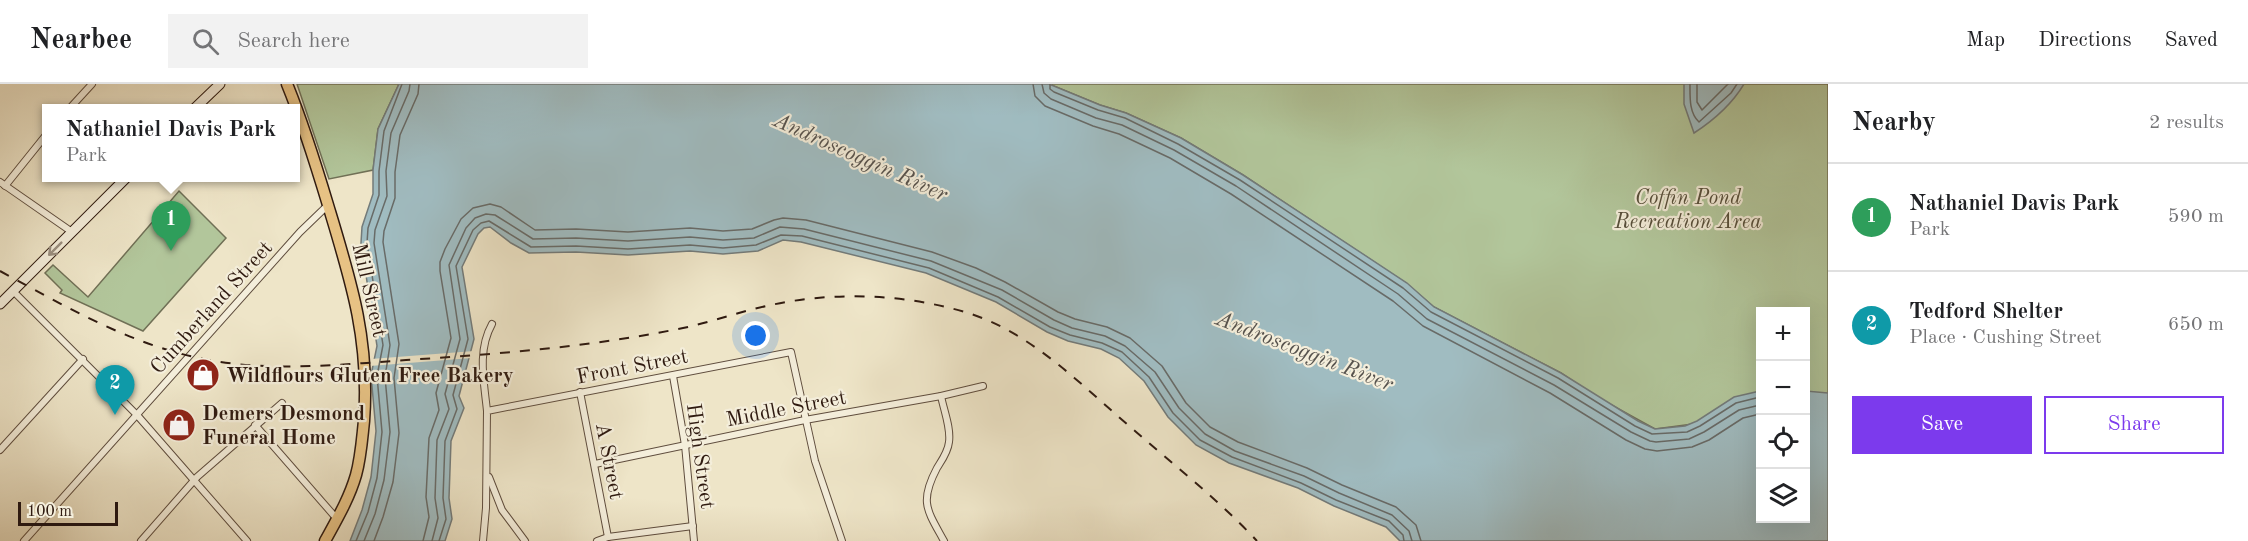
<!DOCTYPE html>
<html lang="en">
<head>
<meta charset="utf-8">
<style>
  :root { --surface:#fff; --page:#f2f2f2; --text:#202124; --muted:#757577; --line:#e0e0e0; --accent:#7c3aed }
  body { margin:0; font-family:"Old Standard TT",serif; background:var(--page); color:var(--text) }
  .controls { position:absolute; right:18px; bottom:18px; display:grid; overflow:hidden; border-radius:0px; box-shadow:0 6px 24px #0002 }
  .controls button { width:54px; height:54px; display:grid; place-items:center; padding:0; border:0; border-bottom:2px solid var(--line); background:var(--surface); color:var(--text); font:30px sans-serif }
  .scale { position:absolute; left:18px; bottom:15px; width:100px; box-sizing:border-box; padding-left:6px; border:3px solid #2f1a10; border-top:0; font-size:16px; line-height:21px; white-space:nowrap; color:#2f1a10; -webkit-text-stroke:4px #f4eedb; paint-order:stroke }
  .you { position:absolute; left:756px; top:252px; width:21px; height:21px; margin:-15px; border:4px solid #fff; border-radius:50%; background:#1a73e8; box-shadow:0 0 0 9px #1a73e833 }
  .badge { display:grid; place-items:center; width:39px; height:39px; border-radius:50%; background:var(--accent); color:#fff; font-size:20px; font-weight:700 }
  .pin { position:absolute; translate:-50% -50px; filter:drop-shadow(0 2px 3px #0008) }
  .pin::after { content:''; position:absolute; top:32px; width:21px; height:18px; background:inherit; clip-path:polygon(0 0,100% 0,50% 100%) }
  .popup { position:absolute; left:42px; top:20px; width:258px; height:78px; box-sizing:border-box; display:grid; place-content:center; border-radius:0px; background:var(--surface); filter:drop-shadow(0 2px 4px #0005); font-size:20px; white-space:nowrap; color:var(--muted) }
  .popup b { font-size:22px; color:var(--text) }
  .popup::after { content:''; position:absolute; left:50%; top:100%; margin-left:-12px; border:12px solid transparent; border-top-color:var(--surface) }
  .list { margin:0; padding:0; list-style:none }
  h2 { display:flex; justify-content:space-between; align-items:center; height:78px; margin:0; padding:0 24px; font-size:26px }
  h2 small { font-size:20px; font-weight:400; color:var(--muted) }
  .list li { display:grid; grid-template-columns:39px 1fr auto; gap:18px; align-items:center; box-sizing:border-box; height:108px; padding:0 24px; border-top:2px solid var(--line) }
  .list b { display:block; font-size:22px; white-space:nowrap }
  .list p { margin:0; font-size:20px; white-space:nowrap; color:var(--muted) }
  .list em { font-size:20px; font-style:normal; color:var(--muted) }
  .actions { display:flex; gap:12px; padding:18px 24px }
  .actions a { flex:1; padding:14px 0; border:2px solid var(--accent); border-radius:0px; text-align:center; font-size:21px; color:var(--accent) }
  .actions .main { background:var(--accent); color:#fff }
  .icon { flex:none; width:33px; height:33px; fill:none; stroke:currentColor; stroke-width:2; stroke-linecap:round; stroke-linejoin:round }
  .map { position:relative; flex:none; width:1828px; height:457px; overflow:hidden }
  header { display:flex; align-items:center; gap:36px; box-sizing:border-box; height:84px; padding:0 30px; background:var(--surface); border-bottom:2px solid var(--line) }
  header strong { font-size:28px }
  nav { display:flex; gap:33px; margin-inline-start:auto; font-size:21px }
  .search { width:420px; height:54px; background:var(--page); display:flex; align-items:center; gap:15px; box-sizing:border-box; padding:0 21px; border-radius:0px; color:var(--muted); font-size:22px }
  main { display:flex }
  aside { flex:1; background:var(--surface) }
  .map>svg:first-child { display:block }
</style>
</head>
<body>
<header>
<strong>Nearbee</strong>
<div class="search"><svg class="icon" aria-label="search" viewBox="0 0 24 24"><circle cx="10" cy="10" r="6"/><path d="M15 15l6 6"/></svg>Search here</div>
<nav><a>Map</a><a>Directions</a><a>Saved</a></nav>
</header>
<main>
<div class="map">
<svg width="1828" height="457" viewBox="0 0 1828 457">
  <rect width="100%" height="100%" fill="#eee5c8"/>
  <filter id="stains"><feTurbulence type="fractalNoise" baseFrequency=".00333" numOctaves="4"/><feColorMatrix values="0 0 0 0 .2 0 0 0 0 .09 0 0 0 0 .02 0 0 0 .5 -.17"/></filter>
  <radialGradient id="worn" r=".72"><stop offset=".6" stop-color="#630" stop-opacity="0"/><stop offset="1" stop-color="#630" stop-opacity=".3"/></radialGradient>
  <g fill="#b2c69b" stroke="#707056" stroke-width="1.5">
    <path d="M297,0H399L378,45L373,86L329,95Z"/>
    <path d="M1049,0H1828V312L1806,307V228H1760V319L1731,335L1655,345L1597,313L1561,289L1434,223L1406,199L1243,91L1181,54L1126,29L1100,21Z"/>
    <path d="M179,107L226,154L143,247L60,209L62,206L45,189L53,181L88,213Z"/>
  </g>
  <g fill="#a0bcc1" stroke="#737b7a" stroke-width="1.5">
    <path d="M399,0H1049L1100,21L1126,29L1181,54L1243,91L1407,199L1434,223L1561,289L1638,337L1655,345L1685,342L1697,337L1734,313L1760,307V434H1806V307L1828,309V457H1400L1386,443L1334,422L1298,404L1229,379L1196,361L1168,333L1144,297L1119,274L1101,265L1068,257L1047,248L996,218L926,189L801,158L783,156L758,167L723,170L690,167L628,171L576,168L529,169L511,159L490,143L484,144L478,150L462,183L474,255L459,312L464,324L451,357L449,414L452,435L445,457H350L362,426L371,393L376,347L371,291L377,262L361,159L362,143L373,110V86L378,45Z"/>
    <path d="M1684,0H1744C1732,20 1714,36 1694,49L1684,20Z"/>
  </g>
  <path fill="#eee5c8" d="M474,267L472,274L370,282L371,275Z"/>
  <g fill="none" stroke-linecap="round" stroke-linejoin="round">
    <g stroke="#686b68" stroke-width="1.5">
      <path d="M1033,0L1035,12L1045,22L1093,42L1119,50L1170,74L1231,110L1393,217L1423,242L1550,309L1626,356L1645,365L1657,367L1692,363L1709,356L1743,334L1760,330"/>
      <path d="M1042,0L1044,9L1051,15L1096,34L1122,41L1174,66L1236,102L1398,210L1427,235L1554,301L1631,348L1650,357L1656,358L1689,355L1704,348L1739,326L1760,321"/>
      <path d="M1050,0V5L1054,8L1098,26L1125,34L1178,60L1240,96L1403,204L1431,228L1558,294L1635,342L1652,350L1687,348L1700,342L1736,319L1760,313"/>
      <path d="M1690,0C1690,13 1689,29 1699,38L1731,9L1737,0"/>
      <path d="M1697,0V18L1702,26L1728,0"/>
      <path d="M356,457L368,428L377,394L382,348L377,292L383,261L367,159L368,144L379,111V87L384,47L402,0"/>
      <path d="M364,457L375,430L384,396L390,348L385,293L390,261L374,159L375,146L387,112L386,87L391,49L409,7L410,0"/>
      <path d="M374,457L383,433L393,398L399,349L394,294L399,260L383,158L384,147L395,114V88L400,51L418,10L419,0"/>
      <path d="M423,457L429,433L426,413L429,354L439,326L436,309L451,254L440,187V178L445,165L461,135L473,124L490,120L501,123L535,146L576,145L628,148L690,144L723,147L752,145L774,136L783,134L806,136L932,168L976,184L1005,198L1058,228L1075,235L1107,243L1130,254L1162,282L1186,319L1210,343L1238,358L1307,384L1342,401L1396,423L1416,441L1421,457"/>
      <path d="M432,457L438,434L435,414L437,356L449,325L445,310L460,255L449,181L466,144L475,134L486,130L495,131L533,155L576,154L628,157L690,153L723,156L754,154L780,143L804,145L931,177L1002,206L1054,236L1072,244L1105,252L1125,262L1155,288L1179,324L1205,350L1235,367L1304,392L1339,409L1392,431L1409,447L1412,457"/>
      <path d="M439,457L446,435L443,414L445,357L457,325L453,311L468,255L456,182L473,146L481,139L489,137L531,163L576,162L628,165L690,161L723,164L756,161L781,151L802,152L929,184L998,213L1050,243L1070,251L1102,259L1122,268L1149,293L1173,329L1200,356L1232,373L1301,399L1336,416L1389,437L1403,451L1404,457"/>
    </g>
    <g stroke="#5f4d3e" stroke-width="8">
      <g id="minor">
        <path d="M70,24L92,0"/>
        <path d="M0,98L72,148"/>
        <path d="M5,102L46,51"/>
        <path d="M13,207L137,331L247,457"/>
        <path d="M673,292L685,361L694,457"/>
        <path d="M580,308L608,453"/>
        <path d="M941,312C944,327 951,344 949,358C948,368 942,376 937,384C919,418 927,426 944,457"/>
        <path d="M487,327C484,297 477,267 492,240"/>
        <path d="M255,341L337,435"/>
        <path d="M0,366L83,275"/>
        <path d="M595,380L805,336L941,312L983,302"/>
        <path d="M489,393L502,426L525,457"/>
        <path d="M24,457L300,148L328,121"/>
        <path d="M141,457L197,393L282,319"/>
        <path d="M483,457L486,424L487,327L791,268L815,377L842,457"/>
        <path d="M597,457L608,453L693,442"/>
      </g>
    </g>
    <g stroke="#2f1a10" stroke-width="11">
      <g id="secondary">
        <path d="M195,24L220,0"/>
        <path d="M0,220L126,94"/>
      </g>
    </g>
    <g stroke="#2f1a10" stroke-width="13">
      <path id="trunk" d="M287,0C303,39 316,81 328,121C351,197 370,256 364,337C362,355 361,373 356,391C349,415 337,435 325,457"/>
    </g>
    <use href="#minor" stroke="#f4eedb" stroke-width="6"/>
    <use href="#secondary" stroke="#f4eedb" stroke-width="9"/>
    <use href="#trunk" stroke="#e7c284" stroke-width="10"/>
    <path stroke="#2f1a10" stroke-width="2" stroke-dasharray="10 10" stroke-linecap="butt" d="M0,187C63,221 124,257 194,273C263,289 335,281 406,276C497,270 589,263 678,245C710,239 740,227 771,221C835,207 906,210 968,229C1033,249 1084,304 1135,347C1176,383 1220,417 1257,457"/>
  </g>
  <defs><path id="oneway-shaft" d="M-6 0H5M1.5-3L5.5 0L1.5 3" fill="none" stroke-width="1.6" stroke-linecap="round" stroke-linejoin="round" transform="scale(1.5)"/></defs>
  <use stroke="#9b8f80" href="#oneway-shaft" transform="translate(55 165) rotate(135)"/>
  <defs>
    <g id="shop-disc" transform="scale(1.725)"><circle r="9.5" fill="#8f2418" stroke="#f4eedb"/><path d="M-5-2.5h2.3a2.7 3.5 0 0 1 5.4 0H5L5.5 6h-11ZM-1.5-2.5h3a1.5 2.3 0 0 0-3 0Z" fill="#fff"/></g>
  </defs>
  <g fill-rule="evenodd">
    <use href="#shop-disc" x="203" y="291"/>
    <use href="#shop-disc" x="179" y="341"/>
  </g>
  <g text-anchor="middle" stroke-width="4.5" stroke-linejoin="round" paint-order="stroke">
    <g font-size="21" font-style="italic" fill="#564e3a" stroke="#f4eedb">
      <text x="1688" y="120">Coffin Pond<tspan x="1688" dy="24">Recreation Area</tspan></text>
    </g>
    <g font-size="21" fill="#2f1a10" stroke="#f4eedb">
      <text transform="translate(370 206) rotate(77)" y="7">Mill Street</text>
      <text transform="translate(211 223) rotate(-48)" y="7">Cumberland Street</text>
      <text transform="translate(632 282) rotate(-11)" y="7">Front Street</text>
      <text transform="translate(786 324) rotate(-11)" y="7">Middle Street</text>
      <text transform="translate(701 372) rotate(82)" y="7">High Street</text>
      <text transform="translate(610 377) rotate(79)" y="7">A Street</text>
    </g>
    <g font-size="21" font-weight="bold" fill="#2f1a10" stroke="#f4eedb" text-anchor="start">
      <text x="226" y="298">Wildflours Gluten Free Bakery</text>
      <text x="202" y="336">Demers Desmond<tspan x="202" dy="24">Funeral Home</tspan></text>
    </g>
    <g font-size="22" font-style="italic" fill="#57534e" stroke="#f4eedb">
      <text transform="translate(861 72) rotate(24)" y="8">Androscoggin River</text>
      <text transform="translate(1305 266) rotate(21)" y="8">Androscoggin River</text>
    </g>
  </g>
  <rect width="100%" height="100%" filter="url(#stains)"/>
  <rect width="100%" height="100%" fill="url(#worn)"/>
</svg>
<div class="controls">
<button>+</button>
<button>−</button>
<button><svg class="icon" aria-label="locate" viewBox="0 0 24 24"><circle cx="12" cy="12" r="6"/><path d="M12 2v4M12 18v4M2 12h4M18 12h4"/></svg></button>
<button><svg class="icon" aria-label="layers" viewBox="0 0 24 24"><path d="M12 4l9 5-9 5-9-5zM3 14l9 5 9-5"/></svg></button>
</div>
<div class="scale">100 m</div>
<div class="you"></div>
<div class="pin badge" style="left:171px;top:167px;background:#2e9e5b">1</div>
<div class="popup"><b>Nathaniel Davis Park</b>Park</div>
<div class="pin badge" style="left:115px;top:331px;background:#0f9aa8">2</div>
</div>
<aside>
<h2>Nearby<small>2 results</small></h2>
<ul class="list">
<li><span class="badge" style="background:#2e9e5b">1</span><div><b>Nathaniel Davis Park</b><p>Park</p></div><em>590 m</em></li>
<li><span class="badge" style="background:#0f9aa8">2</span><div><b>Tedford Shelter</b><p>Place · Cushing Street</p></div><em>650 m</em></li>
</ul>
<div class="actions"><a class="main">Save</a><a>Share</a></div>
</aside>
</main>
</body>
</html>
